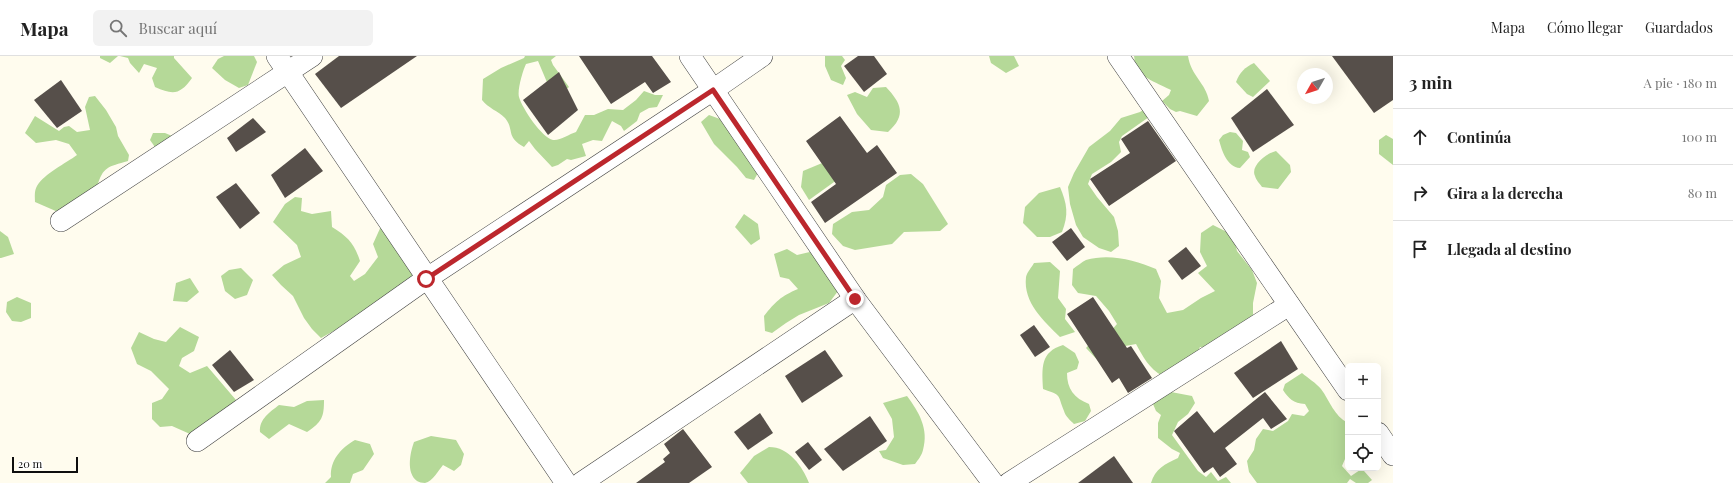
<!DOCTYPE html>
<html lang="es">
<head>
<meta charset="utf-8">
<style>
  :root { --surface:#fff; --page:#f2f2f2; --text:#222; --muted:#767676; --line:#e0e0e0 }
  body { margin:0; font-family:"Playfair Display",serif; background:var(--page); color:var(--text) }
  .controls { position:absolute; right:12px; bottom:12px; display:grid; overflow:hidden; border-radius:6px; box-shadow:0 4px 16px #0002 }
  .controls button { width:36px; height:36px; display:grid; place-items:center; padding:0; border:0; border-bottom:1px solid var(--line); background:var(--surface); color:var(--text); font:20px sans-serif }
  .compass { position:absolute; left:1297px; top:12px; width:36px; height:36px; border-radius:50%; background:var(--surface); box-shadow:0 4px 16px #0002; rotate:231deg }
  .scale { position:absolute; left:12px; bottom:10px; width:66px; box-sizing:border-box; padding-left:4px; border:2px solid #0e0e0e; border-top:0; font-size:11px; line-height:14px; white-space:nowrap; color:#0e0e0e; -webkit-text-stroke:3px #fff; paint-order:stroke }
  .stop { position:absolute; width:12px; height:12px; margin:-9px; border:3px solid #bc272d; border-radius:50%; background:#fff }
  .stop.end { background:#bc272d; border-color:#fff; box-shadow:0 1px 4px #0008 }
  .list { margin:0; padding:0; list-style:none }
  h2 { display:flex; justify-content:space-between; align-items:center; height:52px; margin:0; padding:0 16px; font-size:17px }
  h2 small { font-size:13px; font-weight:400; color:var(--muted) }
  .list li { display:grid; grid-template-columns:26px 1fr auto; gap:12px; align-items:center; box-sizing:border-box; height:56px; padding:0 16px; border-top:1px solid var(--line) }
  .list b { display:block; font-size:15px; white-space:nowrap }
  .list em { font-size:13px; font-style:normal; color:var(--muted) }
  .icon { flex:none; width:22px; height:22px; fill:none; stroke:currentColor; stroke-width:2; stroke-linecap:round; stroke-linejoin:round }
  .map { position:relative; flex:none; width:1393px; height:427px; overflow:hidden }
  header { display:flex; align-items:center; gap:24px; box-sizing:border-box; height:56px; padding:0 20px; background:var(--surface); border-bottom:1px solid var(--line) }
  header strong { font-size:19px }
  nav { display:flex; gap:22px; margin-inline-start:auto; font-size:14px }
  .search { width:280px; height:36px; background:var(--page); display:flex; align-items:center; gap:10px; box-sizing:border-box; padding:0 14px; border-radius:6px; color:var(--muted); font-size:15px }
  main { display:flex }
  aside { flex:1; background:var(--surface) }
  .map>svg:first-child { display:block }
</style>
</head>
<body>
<header>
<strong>Mapa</strong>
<div class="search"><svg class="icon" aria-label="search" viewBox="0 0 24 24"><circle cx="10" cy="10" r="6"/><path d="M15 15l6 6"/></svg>Buscar aquí</div>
<nav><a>Mapa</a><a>Cómo llegar</a><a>Guardados</a></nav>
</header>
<main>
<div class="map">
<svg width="1393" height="427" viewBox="0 0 1393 427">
  <rect width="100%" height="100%" fill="#fffcee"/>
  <g fill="#b5d998">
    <path d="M100,0H118L110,7L100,2Z"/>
    <path d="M120,0H174V2L192,22C180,39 173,39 155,31L152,22L157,12L144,8L139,17L130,7L128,2Z"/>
    <path d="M224,0H254L257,6L248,29L239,32L225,24L212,12L218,3Z"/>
    <path d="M525,0H556L551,4L553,9L569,31L562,37L549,31L538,5L526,8C523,14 517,34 519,41C522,52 542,82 553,84C560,85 569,78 576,76L585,59H594L608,53L623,54L636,44L644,35L655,39H663L657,51L649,52L640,57L637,65L624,75L621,70L612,65L602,85L593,84L582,88L586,100L571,104L567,103L558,109L552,111L535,93L529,85L524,91C505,80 515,74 505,62C498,55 488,52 482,44L483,23L501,12L524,2Z"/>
    <path d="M825,0H842L845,4L841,10L846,22L843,29L831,24L825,10Z"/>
    <path d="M989,0H1014L1019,10L1006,17L991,7Z"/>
    <path d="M1134,0H1188C1191,20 1206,27 1209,45L1197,60L1180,55L1176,56L1170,53L1162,45L1169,39L1171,34C1161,29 1138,20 1135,10C1134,7 1135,3 1134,0Z"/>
    <path d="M1254,7L1270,25L1253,41L1247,38L1236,26C1240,16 1244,12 1254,7Z"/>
    <path d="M886,31C901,47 907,59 888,76L871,74L857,58L847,39L855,36L867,41L873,32Z"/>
    <path d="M95,40L106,54L116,71L118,80L129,99L128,105C108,111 103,110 97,131L58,156L35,146C35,141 34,135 37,130C44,118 66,107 77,99L69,88L56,84L36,87L25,77L35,60L59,75L64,71L69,70L77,76L90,74L85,51L89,41Z"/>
    <path d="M1149,50L1156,56L1122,80L1119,86L1121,96L1111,106L1092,118L1088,128L1097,141L1114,161L1118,175L1119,190L1111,196L1099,192L1083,181L1076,169L1070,148L1068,131L1074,117L1089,91L1110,75L1121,62L1140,56Z"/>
    <path d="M709,59L720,63L759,115L754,124L746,122L737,111L714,88L701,66Z"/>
    <path d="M1230,76L1236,77L1243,85L1242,94L1248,96L1250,101L1240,112C1227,111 1222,95 1219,84L1223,79Z"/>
    <path d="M153,77H165L177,82L157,94L150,84Z"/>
    <path d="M1386,79L1393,83V109L1379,98V84Z"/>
    <path d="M1276,95L1290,109L1291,116L1278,133L1262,131C1260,128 1256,124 1255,120C1250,110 1267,97 1276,95Z"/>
    <path d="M827,105L841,121L809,144L801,131L803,115Z"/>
    <path d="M911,118L923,128L948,168L940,175L904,176L892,188L855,194L843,190L832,178L833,168L852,156L869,154L883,141L886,129L900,119Z"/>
    <path d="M1060,131C1067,148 1069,158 1062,176L1050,181H1037L1023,167L1025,151L1039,137Z"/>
    <path d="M295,141L302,142L301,155L312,158L331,155L332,171C348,181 354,187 360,205L350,220L354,225L365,218L378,201L373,188L382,168L416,214L415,230L321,282L312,273L304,262L293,240L281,229L272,219L284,209L301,201L297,189L273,166L285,148Z"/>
    <path d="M744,158L758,168L760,183L751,189L735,171Z"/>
    <path d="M1213,169L1233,179L1237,195L1252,214L1257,227L1253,247V267L1223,292L1200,291L1192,307L1162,320C1149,312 1143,301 1136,288L1120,291L1103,310L1086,292L1094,283L1110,276L1117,268L1109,255L1096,240L1078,237L1072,229L1073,213C1077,210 1082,206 1086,204C1109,197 1135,204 1156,213L1161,225L1159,242L1167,257L1183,254L1201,242L1215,235L1198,217L1207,210L1200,196L1201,177Z"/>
    <path d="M0,175L8,181L14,198L1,202H0Z"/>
    <path d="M787,193L797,199L814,195L838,235L829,247L799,259L786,267L772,277L765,275L764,260C775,246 781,240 798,233L789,223L780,221L774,198Z"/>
    <path d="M1050,206L1060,215L1058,242L1066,253L1065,263L1075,276L1060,281C1044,265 1023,247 1026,221C1027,216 1032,211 1034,207Z"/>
    <path d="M241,212L253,224L247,239L235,243L225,235L221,220L229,214Z"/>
    <path d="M190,222L199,236L187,246L173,245L176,227Z"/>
    <path d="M17,241L31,247V262L21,266L12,265L6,256L7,246Z"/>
    <path d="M180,271L199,281L194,295L182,302L179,310L190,317L207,310L236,344L224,366L190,378L172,370L160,371L152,363V347L162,343L169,333L151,315L137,308L131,292L139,276L154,283L166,286Z"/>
    <path d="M1063,289L1075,297L1079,306L1077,313L1067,317C1067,333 1074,342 1089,348L1091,355L1085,365L1074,368C1071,365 1065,360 1064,355C1057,337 1062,340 1043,333C1042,312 1040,296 1063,289Z"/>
    <path d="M1302,317C1308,322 1316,327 1321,333C1330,345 1334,360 1348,367V396L1342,410L1351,420L1360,414L1364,415L1372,424L1368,427H1356L1350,423L1347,427H1257L1249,416L1247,405L1254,394L1256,383L1263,373L1273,375L1288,365L1292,358L1304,360L1309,355L1305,348C1293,347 1289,343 1283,334L1285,328Z"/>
    <path d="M1171,336L1192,340L1195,347L1188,358L1178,366L1172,379L1198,415L1206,421L1211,416L1218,425L1226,421L1231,427H1151C1155,413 1165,408 1178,402L1180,397L1172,393L1158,382V367L1161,359L1156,355L1153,348L1160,340Z"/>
    <path d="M907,340C919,356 929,373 923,394C922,399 918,404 915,408L903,409L883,402L879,395L886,394L894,381L892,363L883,347Z"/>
    <path d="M324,344C324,361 322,366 307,376L289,368L269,383L260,376C259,363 270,356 279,349L294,351L307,345Z"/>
    <path d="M431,380L456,384L464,398L461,409L454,415L443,409C438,415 433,425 425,427C422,427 419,426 417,425C406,417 410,397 414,386Z"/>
    <path d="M355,384L370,388L374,398L363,414L353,418L350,427H325L331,421C330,404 341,392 355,384Z"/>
    <path d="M769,391C789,391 802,410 809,427H748L740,417L754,400Z"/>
  </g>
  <g fill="#564f4a">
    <path d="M339,0H417L341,52L315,18Z"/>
    <path d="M579,0H652L671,26L653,37L645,26L611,48Z"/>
    <path d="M858,0H874L887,18L864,36L844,10Z"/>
    <path d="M1332,0H1393V44L1374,57Z"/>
    <path d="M559,16L578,54L548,79L523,44Z"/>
    <path d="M61,24L82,55L57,72L34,44Z"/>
    <path d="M1267,33L1294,69L1253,96L1231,62Z"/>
    <path d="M840,60L867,97L877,89L897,117L825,167L811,146L836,128L806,85Z"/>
    <path d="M253,62L266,76L236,96L227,82Z"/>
    <path d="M1148,65L1176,105L1109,150L1090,123L1130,97L1121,83Z"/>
    <path d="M305,92L323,115L285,142L271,119Z"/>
    <path d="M236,127L260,157L240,173L216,141Z"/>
    <path d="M1071,172L1085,191L1067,205L1052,186Z"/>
    <path d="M1186,191L1201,210L1182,224L1168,205Z"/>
    <path d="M1093,241L1127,292L1131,290L1152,322L1128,337L1119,322L1112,327L1067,258Z"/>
    <path d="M1034,269L1050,291L1035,301L1020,279Z"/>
    <path d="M1281,285L1298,313L1253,342L1234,317Z"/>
    <path d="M230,294L254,324L234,336L212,309Z"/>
    <path d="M825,294L843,320L802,347L785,320Z"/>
    <path d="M1265,336L1287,363L1271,373L1263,362L1225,392L1237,408L1220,421L1213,411L1204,417L1174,375L1197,355L1214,377Z"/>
    <path d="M760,357L773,377L748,394L734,376Z"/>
    <path d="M870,360L887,385L843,415L824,393Z"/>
    <path d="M683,373L712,411L689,427H636L665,406L663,403L670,397L664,388Z"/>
    <path d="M808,386L822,404L809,414L795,396Z"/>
    <path d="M1114,400L1133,427H1078Z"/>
  </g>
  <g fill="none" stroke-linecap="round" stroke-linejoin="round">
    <g stroke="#414141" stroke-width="22">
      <g id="street">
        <path d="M277,0L566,427"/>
        <path d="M690,0L855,243L993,427"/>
        <path d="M1118,0L1348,334"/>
        <path d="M61,165L312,0"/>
        <path d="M1378,377L1393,399"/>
        <path d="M197,385L426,223L713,34L762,0"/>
        <path d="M581,427L855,243"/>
        <path d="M1009,427L1289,249"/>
      </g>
    </g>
    <use href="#street" stroke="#fff" stroke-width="21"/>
  </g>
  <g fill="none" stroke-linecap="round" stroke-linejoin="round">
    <path stroke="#bc272d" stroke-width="5" d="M426,223L713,34L855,243"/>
  </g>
</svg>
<div class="controls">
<button>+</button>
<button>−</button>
<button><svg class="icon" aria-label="locate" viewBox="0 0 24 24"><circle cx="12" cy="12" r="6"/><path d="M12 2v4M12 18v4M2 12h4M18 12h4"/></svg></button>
</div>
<svg class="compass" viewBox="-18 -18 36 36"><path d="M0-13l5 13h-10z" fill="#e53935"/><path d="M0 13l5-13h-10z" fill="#767676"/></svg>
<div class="scale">20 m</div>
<div class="stop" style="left:426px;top:223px"></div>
<div class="stop end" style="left:855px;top:243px"></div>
</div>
<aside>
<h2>3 min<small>A pie · 180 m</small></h2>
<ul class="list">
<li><svg class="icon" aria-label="ahead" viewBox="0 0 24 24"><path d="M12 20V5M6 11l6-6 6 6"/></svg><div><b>Continúa</b></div><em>100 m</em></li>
<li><svg class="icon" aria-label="right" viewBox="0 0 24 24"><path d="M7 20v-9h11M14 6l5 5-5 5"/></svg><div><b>Gira a la derecha</b></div><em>80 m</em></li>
<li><svg class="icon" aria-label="arrive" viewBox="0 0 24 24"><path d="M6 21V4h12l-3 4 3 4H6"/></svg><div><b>Llegada al destino</b></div></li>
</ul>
</aside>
</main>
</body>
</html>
